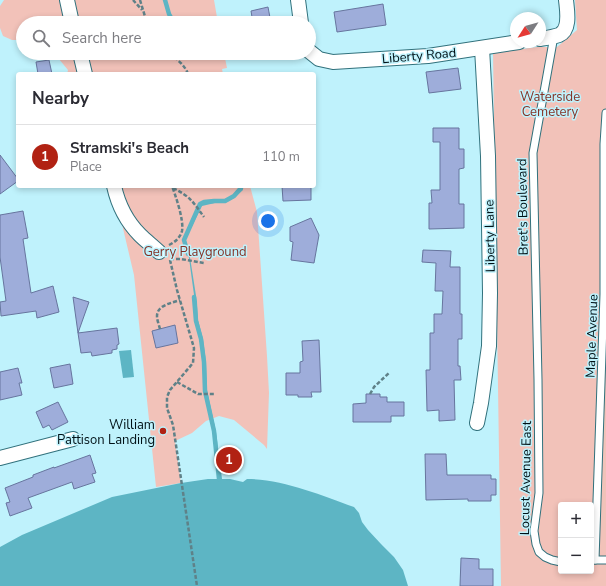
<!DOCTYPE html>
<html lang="en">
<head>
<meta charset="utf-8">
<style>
  :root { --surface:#fff; --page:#f7f7f7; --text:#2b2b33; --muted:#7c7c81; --line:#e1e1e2; --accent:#b12213 }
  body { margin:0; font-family:"Nunito Sans",sans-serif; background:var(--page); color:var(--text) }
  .controls { position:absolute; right:12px; bottom:12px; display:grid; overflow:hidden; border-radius:4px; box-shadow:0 2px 6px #0003 }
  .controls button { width:36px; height:36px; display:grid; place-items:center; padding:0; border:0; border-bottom:1px solid var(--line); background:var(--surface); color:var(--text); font:20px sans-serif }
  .compass { position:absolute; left:510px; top:12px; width:36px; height:36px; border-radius:50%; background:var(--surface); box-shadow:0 2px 6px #0003; rotate:234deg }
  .you { position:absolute; left:268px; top:221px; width:14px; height:14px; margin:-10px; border:3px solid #fff; border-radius:50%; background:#1a73e8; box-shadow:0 0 0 6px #1a73e833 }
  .badge { display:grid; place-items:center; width:26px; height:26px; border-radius:50%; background:var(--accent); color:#fff; font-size:13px; font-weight:700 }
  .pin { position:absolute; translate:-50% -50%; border:2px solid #fff; box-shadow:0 1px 4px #0006 }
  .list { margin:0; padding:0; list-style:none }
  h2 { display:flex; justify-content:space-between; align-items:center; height:52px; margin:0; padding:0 16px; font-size:17px }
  h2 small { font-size:13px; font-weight:400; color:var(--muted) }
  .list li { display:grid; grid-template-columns:26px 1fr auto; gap:12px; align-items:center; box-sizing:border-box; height:64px; padding:0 16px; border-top:1px solid var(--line) }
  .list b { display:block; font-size:15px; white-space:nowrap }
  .list p { margin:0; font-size:13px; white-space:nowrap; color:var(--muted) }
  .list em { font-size:13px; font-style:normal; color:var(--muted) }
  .icon { flex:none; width:22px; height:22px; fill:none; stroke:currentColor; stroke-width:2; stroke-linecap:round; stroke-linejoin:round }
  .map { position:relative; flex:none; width:606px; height:586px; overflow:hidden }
  .search { position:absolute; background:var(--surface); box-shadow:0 2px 6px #0003; left:16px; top:16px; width:300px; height:44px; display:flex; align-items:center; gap:10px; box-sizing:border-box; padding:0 14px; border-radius:22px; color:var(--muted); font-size:15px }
  .panel { position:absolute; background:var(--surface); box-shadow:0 2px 6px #0003; left:16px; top:72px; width:300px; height:116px; border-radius:4px }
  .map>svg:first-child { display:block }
</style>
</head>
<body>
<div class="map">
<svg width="606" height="586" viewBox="0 0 606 586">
  <rect width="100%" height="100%" fill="#bff2fc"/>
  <g fill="#f2c2b9" fill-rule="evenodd">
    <path d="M4,0H59L65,16L70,0H214L218,23H23V40H12L3,36L0,28V6Z"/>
    <path d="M575,0H606V586H501L493,53L537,47H557L577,30ZM561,505H591V571H561Z"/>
    <path d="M54,53H224L227,68L222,69L223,74H67L68,70Z"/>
    <path d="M113,186H250L257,212L267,356L269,393L267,449L264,445L234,420L219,416L206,421L192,433L175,441L181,483L156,487L134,275Z"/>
  </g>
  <g fill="#5db5c4">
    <path d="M241,186H242L243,190L234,198L225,203H215L202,206L185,240L189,251L197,302L198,320L203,339L206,362L207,390L216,432L222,479H230L243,482L247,479C282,479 321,495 354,507L359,513L362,522L368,530L381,544L394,557L403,570L408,586H0V547L22,535L112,497L181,483L208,479H219L214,431L205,391L204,362L201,339L196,321L195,302L188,251L184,240L200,204L204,202L214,201H225L234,196L241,188Z"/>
    <path d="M131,350L134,377L123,378L119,351Z"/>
  </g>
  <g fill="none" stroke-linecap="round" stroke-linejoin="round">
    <g stroke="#5db5c4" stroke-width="4.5">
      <path d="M165,0L169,14L174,23"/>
      <path d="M188,254L184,240L200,204L204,202L214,201H225L234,196L241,188V186"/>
      <path d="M194,297L196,321L201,339L204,362L205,391L214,431L219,479"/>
    </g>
  </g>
  <g fill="#9eadda" stroke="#67759e">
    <path d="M383,4L386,25L337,32L334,12Z"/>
    <path d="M268,7L271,23H253L251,11Z"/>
    <path d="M49,60L52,74H38L36,62Z"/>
    <path d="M458,68L461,89L429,93L426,72Z"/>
    <path d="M433,128H459V149H464V168L459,169V204H464V228L429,229V203H432L431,190H440V142H433Z"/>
    <path d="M0,155L18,179V181L0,194Z"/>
    <path d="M282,186H311V200L283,201Z"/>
    <path d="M23,211L28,238L23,239L31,293L53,286L59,312L37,318L36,311L1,316L0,302L6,301L0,257V215Z"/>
    <path d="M311,218L319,235L314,263L291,260L293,242L290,241V227Z"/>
    <path d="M423,250L451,251L450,267H460V314H462V339H458V366H460L461,380H454L455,420L439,421V410L427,411L426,370H430V333H434V314H442L443,291H435L436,263L422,262Z"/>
    <path d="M73,297L89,302L78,333Z"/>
    <path d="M175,325L178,343L156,348L152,331Z"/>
    <path d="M117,328L119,344L117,345V349L112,350V353L92,356L91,352L81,353L78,333Z"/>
    <path d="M319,340L321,392H311L312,397H298V395H286V373H300V362L303,361L302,341Z"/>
    <path d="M70,364L73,384L54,388L50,368Z"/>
    <path d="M18,368L22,383H19L22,395L0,400V372Z"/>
    <path d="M366,394H380V397H387V402H404V416H391V422H353V404L366,403Z"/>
    <path d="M58,402L68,422L52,430L49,425L43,428L36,412Z"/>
    <path d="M425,454H446L447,475H491V479H496V495H491V501H468V499L426,500Z"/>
    <path d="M90,455L96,473L92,474L95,482L74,489L72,482L28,498L32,508L10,516L6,503L10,502L5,488L33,477V475L54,467V468Z"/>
    <path d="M461,558L479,559V569H493V586H460Z"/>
  </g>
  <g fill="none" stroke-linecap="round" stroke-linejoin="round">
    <g stroke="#31717c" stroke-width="9">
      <g id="lane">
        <path d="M554,36L533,153L538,379L539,493L534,531L536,544L539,552L545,557L552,560L561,562"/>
        <path d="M591,560H606"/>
        <path d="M595,560L604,294V144L606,113"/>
      </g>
    </g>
    <g stroke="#31717c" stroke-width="16">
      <g id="street">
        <path d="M67,0L72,23"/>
        <path d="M298,0L301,23"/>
        <path d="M540,39C546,38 553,37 559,35C571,30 567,10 566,0"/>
        <path d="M309,51L319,59L333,62L428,56L519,42"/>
        <path d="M80,53L85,74"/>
        <path d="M114,186C118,204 127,222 140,235C146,241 153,246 159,252"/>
        <path d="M477,423L481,403L489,346L490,293L488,156L482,48"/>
        <path d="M0,458L73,439"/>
      </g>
    </g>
    <g stroke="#5f8188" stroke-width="2.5" stroke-dasharray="4 2" stroke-linecap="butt">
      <path d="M133,0L142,10"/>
      <path d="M140,0L147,23"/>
      <path d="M170,53C176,59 185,65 188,74"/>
      <path d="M173,188C191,197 193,202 204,217"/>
      <path d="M169,245C175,242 180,238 182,231C184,220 176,197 172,186"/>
      <path d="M170,259H181L204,263"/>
      <path d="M170,260L177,290L194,348L193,363L170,390L167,397V408L173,425L197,586"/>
      <path d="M160,329C159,325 157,320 157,316C157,305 172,303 180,300"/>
      <path d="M177,382L198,394H214"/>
      <path d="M370,394L374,387L390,372"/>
    </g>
    <use href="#lane" stroke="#fff" stroke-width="7"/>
    <use href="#street" stroke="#fff" stroke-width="14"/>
  </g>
  <circle fill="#b12213" stroke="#bff2fc" stroke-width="1.5" cx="163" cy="431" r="4"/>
  <g text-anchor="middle" stroke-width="3" stroke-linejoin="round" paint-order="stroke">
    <g font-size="13" fill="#001116" stroke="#bff2fc">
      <text transform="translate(419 55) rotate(-5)" y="5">Liberty Road</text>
      <text transform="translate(522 207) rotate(-91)" y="5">Bret's Boulevard</text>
      <text transform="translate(489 236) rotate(-91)" y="5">Liberty Lane</text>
      <text transform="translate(591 336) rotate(-88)" y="5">Maple Avenue</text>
      <text transform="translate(525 478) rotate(-89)" y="5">Locust Avenue East</text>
    </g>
    <g font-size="13" fill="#853226" stroke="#bff2fc">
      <text x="550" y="101">Waterside<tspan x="550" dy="15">Cemetery</tspan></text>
      <text x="195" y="256">Gerry Playground</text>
    </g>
    <g font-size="13" fill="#001116" stroke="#bff2fc" text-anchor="end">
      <text x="155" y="429">William<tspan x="155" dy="15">Pattison Landing</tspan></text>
    </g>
  </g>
</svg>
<div class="controls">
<button>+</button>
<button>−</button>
</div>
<svg class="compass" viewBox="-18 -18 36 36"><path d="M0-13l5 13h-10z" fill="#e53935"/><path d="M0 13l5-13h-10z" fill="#7c7c81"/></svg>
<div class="you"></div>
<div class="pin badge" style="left:229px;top:460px">1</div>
<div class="search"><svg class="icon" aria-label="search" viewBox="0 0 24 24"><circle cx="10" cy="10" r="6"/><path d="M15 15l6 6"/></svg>Search here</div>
<section class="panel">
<h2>Nearby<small></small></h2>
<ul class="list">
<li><span class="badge">1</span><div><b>Stramski's Beach</b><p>Place</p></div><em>110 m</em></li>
</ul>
</section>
</div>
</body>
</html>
